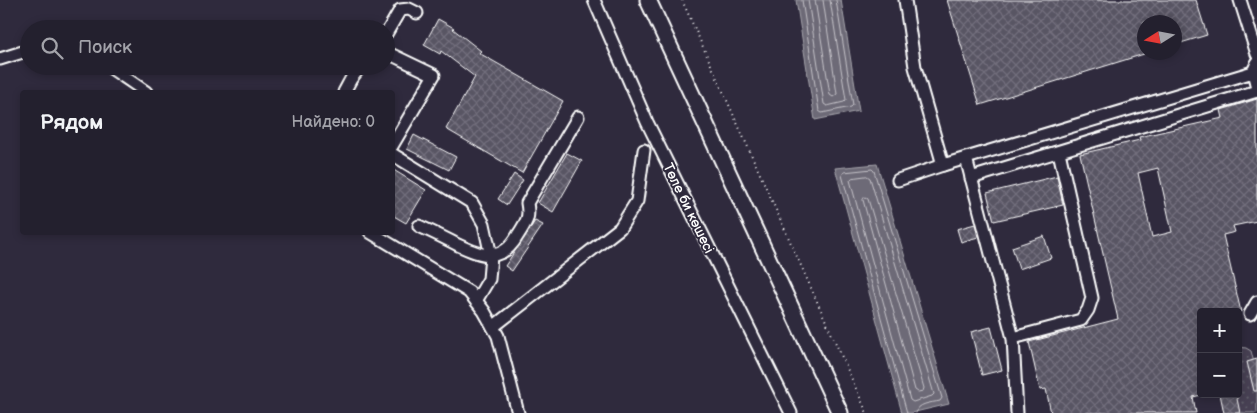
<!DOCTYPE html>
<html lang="ru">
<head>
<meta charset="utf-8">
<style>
  :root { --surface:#23202e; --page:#2b2836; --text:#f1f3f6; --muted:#a3a3aa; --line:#403e4a }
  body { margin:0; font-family:"Balsamiq Sans",sans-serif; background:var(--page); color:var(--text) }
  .controls { position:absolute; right:15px; bottom:15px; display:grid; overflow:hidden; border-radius:5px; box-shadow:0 2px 8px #0003 }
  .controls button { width:45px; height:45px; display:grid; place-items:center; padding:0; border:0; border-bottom:1px solid var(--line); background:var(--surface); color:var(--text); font:25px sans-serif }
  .compass { position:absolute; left:1137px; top:15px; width:45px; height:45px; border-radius:50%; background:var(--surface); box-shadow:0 2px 8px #0003; rotate:259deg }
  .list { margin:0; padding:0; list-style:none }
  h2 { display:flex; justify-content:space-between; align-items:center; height:65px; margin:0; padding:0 20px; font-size:21px }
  h2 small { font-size:16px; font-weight:400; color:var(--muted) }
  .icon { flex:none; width:28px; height:28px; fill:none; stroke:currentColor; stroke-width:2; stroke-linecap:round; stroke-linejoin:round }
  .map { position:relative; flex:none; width:1257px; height:413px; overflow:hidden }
  .search { position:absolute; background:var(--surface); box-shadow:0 2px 8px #0003; left:20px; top:20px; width:375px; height:55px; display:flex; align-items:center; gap:12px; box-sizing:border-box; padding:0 18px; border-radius:28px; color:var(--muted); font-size:19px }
  .panel { position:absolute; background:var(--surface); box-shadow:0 2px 8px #0003; left:20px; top:90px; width:375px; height:145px; border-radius:5px }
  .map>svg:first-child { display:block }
</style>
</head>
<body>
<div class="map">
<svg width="1257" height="413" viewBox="0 0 1257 413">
  <defs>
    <pattern id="grass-dots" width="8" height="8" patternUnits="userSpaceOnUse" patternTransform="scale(1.25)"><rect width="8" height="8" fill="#464152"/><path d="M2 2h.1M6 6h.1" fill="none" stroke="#625e6c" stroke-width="1.8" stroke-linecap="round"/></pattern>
    <pattern id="building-cross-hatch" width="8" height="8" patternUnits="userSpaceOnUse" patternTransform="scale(1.25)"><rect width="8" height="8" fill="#595564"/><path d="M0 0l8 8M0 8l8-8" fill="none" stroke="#726e7b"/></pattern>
  </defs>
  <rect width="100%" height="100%" fill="#2f2a3d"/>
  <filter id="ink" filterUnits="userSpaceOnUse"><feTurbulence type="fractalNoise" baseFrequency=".02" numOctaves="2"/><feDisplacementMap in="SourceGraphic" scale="10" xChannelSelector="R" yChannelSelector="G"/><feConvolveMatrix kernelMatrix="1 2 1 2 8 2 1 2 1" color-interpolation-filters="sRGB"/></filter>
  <g filter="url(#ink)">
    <path fill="url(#grass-dots)" stroke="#a2a0a8" d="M1238,347L1246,348L1251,351L1257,375V413H1227L1223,394H1238Z"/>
    <g fill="#6d6a77" stroke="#a7a6ad">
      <path d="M796,0H841L859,111L815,120Z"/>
      <path d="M877,164L949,404L911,413H902L835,168Z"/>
    </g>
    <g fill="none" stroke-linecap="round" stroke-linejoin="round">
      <g stroke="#c5c3c9" stroke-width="1">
        <path d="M802,0L819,111L822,113L851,107L853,105L836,0"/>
        <path d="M808,0L824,104L827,106L844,102L846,100L830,0"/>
        <path d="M815,0L830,95L833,97L837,94L823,0"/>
        <path d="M867,176L870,178L934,394L932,396L913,402L910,400L850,180L852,178Z"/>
        <path d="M865,197L868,199L924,388L923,391L918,392L915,390L863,200Z"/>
        <path d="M907,413L842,175L844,172L872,169L874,171L942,398L940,401C931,403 917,403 916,413"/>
      </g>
    </g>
    <g fill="url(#building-cross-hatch)" stroke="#fff" fill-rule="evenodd">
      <path d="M947,0H1196L1207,35L1174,45V22H1144V54L980,105Z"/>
      <path d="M438,19L454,28L453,29L481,51L479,53L563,101L522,173L446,129L475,77L441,51L440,54L424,45Z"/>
      <path d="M1257,99V221L1233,226L1235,232L1223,235L1241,312H1201V395L1193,397L1196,413H1051L1046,389L1040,390L1029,342L1118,319L1080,154L1140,140L1139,137L1223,118L1221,110ZM1158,168L1172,232L1152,237L1138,173Z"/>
      <path d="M414,135L456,157L449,170L407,149Z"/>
      <path d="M567,153L582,161L553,212L538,203Z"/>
      <path d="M392,169L426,190L406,223L392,215Z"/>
      <path d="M514,174L523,180L507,205L498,199Z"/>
      <path d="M1057,176L1063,205L994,221L987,193Z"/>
      <path d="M535,221L543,225L512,271L505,266Z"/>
      <path d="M975,224L978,237L961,242L957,229Z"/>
      <path d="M1044,236L1051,258L1019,269L1012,247Z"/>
      <path d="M991,327L1002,370L982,375L971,332Z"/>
      <path d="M1257,359V391H1254L1247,362Z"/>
      <path d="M1220,394H1236L1240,413H1224Z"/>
    </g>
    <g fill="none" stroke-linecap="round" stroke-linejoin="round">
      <g stroke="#fff" stroke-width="15">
        <g id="minor">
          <path d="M594,0L647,122L791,413"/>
          <path d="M1240,0L1257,54"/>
          <path d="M386,34L400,10L409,9L417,13"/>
          <path d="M386,52L434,75L392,146"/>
          <path d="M0,59L29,50"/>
          <path d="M1257,63L1253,72L1257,88"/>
          <path d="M108,66L146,92"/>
          <path d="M344,92L351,79L361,66"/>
          <path d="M392,154L472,203L484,224L491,256L489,279L476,301"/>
          <path d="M966,158L1013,338L1017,413"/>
          <path d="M943,165L1253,72"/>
          <path d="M971,178L1257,91"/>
          <path d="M898,180L943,165L915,67L905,0"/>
          <path d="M419,226C432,232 445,238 458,245C482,256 502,264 518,235C526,222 530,219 527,203L578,117"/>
          <path d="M370,232L469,292L484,311L498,336L518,413"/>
          <path d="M1250,314L1257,302"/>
          <path d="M493,327L620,228L637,201L644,150"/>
          <path d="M1013,338L1081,320L1088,310L1092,298L1059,152"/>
        </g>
      </g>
      <g stroke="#fff" stroke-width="19">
        <path id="major" d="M648,0L840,413"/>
      </g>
      <path stroke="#fff" stroke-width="2" stroke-dasharray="1 4" stroke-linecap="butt" d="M682,0L867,413"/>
      <use href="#minor" stroke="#2f2a3d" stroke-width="11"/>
      <use href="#major" stroke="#2f2a3d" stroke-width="15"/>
    </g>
  </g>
  <g text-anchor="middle" stroke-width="4" stroke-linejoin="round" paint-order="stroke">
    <g font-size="14" fill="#fff" stroke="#2f2a3d">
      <text transform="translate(689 208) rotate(64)" y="5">Төле би көшесі</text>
    </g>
  </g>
</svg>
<div class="controls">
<button>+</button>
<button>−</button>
</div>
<svg class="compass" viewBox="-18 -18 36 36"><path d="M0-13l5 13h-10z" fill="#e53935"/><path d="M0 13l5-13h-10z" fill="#a3a3aa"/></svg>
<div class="search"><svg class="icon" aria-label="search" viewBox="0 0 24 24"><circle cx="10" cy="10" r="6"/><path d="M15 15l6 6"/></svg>Поиск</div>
<section class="panel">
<h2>Рядом<small>Найдено: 0</small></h2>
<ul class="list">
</ul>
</section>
</div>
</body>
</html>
